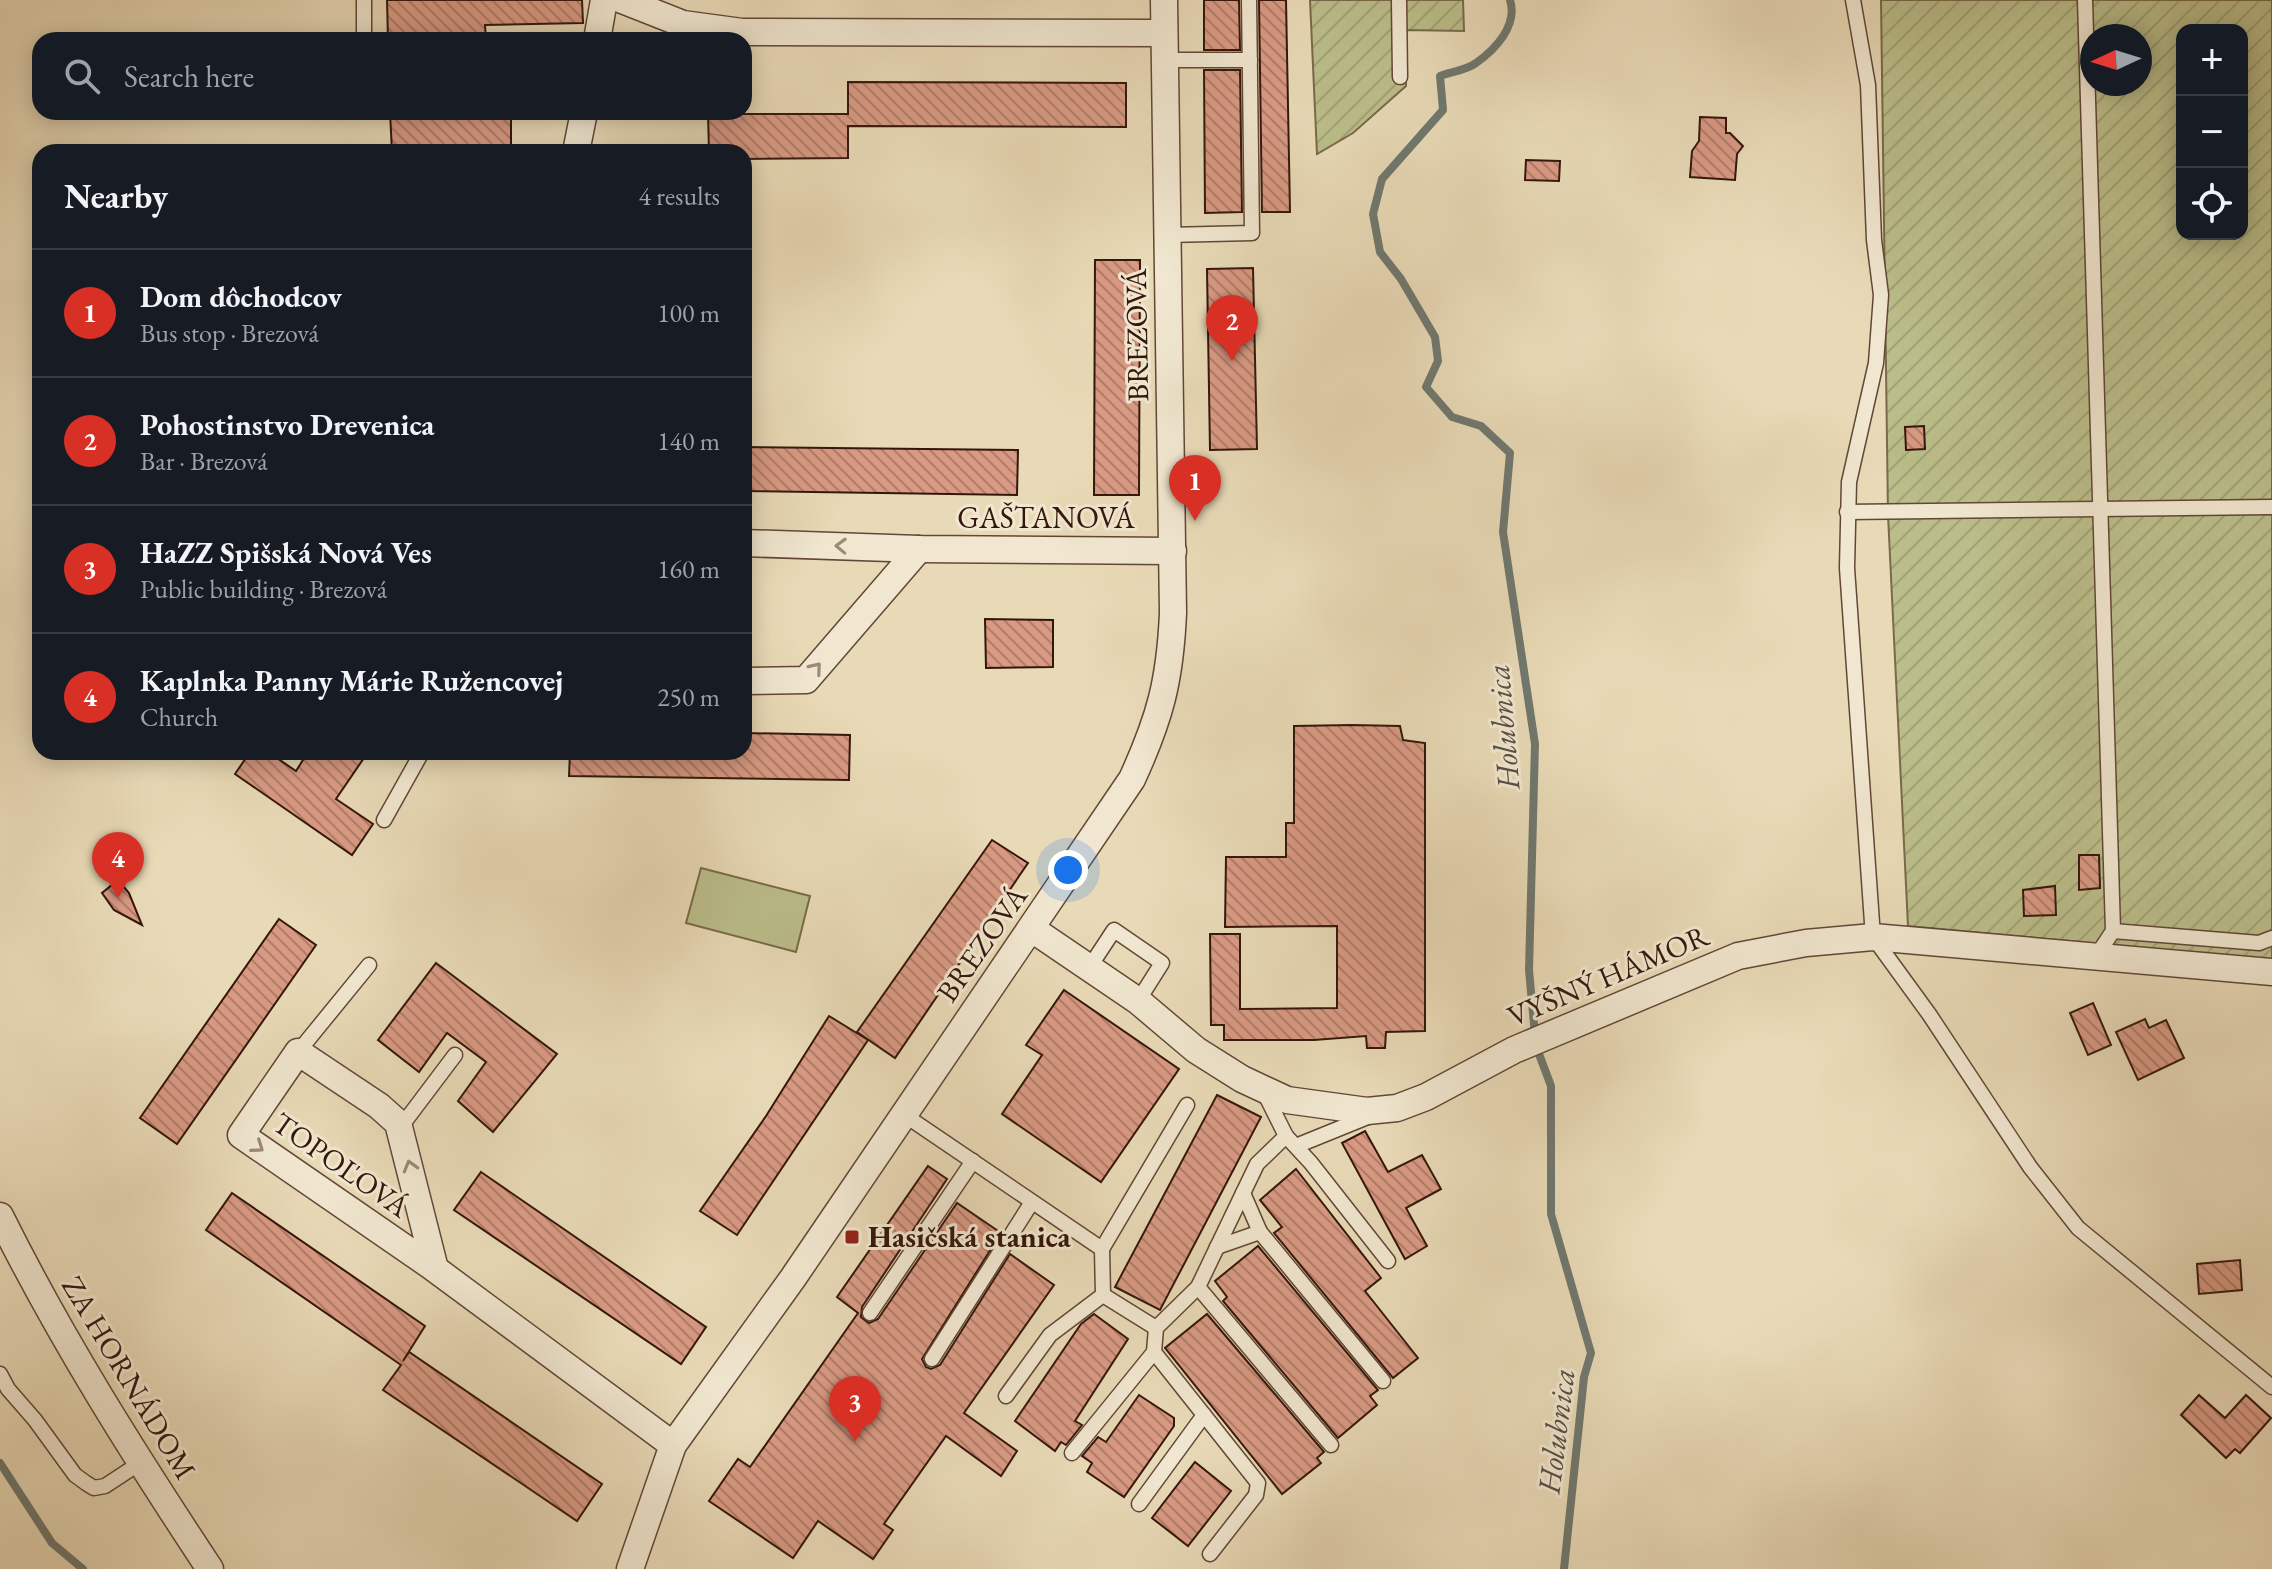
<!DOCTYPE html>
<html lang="en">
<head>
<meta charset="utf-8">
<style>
  :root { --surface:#171b24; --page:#242831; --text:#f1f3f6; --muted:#9ea1a6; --line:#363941; --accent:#d93025 }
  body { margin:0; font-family:"EB Garamond",serif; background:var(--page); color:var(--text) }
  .controls { position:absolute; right:24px; top:24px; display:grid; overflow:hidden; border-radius:16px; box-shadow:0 4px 20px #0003 }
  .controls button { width:72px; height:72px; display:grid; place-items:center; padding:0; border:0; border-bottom:2px solid var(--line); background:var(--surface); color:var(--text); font:40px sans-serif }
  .compass { position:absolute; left:2080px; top:24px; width:72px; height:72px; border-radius:50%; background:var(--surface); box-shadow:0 4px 20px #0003; rotate:266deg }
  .you { position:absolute; left:1068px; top:870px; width:28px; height:28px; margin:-20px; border:6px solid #fff; border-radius:50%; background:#1a73e8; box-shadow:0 0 0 12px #1a73e833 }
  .badge { display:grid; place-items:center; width:52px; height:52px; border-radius:50%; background:var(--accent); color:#fff; font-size:26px; font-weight:700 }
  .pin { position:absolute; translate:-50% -66px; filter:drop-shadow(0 2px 4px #0008) }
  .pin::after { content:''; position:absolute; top:42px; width:28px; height:24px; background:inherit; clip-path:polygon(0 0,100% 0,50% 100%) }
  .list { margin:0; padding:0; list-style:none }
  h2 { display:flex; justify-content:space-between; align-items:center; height:104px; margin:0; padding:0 32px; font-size:34px }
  h2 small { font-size:26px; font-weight:400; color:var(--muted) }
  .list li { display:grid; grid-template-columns:52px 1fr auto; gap:24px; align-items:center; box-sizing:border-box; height:128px; padding:0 32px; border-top:2px solid var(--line) }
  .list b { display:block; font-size:30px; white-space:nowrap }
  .list p { margin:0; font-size:26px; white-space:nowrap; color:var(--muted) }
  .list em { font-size:26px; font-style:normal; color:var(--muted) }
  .icon { flex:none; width:44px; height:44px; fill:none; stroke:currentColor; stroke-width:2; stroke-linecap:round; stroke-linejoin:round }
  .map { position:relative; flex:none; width:2272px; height:1569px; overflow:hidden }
  .search { position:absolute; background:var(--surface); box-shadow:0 4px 20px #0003; left:32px; top:32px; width:720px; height:88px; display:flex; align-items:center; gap:20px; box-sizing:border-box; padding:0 28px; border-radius:24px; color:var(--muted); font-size:30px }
  .panel { position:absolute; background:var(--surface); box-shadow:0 4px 20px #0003; left:32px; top:144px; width:720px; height:616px; border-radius:24px }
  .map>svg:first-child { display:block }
</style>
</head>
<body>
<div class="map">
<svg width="2272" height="1569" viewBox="0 0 2272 1569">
  <defs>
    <pattern id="garden-furrows" width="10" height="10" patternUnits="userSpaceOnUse" patternTransform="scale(2)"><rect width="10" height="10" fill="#bbbe8a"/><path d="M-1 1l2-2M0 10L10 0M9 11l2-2" fill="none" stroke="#a1a376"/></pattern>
    <pattern id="building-back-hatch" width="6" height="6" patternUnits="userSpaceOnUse" patternTransform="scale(2)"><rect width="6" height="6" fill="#d99a84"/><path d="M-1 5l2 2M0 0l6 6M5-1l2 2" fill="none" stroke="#b17d6a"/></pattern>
  </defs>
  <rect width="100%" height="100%" fill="#e9dab7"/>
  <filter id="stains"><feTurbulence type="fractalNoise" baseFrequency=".0025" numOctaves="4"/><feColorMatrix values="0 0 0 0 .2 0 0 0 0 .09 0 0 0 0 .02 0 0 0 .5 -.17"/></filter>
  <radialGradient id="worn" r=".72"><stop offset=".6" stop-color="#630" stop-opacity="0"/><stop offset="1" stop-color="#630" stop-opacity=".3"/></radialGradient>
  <path fill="#bbbe8a" stroke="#786a4a" stroke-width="2" d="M701,868L810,896L796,952L686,923Z"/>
  <g fill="url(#garden-furrows)" stroke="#786a4a" stroke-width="2" fill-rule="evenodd">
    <path d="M1310,0H1463L1464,31L1406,30V86L1353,133L1317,154Z"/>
    <path d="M1881,0H2272V960L1908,926L1888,515ZM2182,30H2242V234H2182ZM2092,36H2140V84H2092Z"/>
  </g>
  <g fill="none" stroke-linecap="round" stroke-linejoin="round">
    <g stroke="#6f786f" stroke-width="8">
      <path d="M1510,0C1518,25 1496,49 1476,63C1467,70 1451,72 1440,76L1443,110L1382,179L1373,214L1380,252L1401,279L1435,337L1438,361L1426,387L1452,417L1481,426L1510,453L1503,532L1535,744L1529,970L1536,1046L1551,1086V1214L1591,1353L1584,1377L1564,1569"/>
      <path d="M0,1463L52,1543L83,1569"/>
    </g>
  </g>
  <g fill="url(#building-back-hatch)" stroke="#34160b" stroke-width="2">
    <path d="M387,0H582L583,23L485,25L486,40H388Z"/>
    <path d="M1204,0H1239L1240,50H1204Z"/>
    <path d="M1259,0H1286L1290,212H1262Z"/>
    <path d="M1204,70H1240L1242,212L1205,213Z"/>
    <path d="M848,82L1126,83V127L848,126V158L744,159V152H709L708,114H848Z"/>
    <path d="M390,112H511V152H392Z"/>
    <path d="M1700,117L1726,118V133H1730L1743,146L1737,154L1735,180L1690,177L1692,151L1699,141Z"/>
    <path d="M1526,160L1560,161L1559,181L1525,180Z"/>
    <path d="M1095,260H1140L1139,495H1094Z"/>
    <path d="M1253,268L1257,449L1210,450L1207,269Z"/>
    <path d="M1924,426L1925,449L1906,450L1905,427Z"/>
    <path d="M744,447L1018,450L1017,495L744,491Z"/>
    <path d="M985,619L1053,620V667L986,668Z"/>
    <path d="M1352,725L1400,726L1403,740L1425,743V1031L1386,1032L1385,1048H1367L1366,1036L1314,1040H1224V1025H1211L1210,934H1240V1009L1337,1008V926L1225,927L1226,857H1286V823H1294V726Z"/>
    <path d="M744,733L850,735L849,780L569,776L570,752H744Z"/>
    <path d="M250,752H268L296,771L308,752H368L336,799L373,824L352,855L235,774Z"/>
    <path d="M992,840L1028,863L895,1058L857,1032Z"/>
    <path d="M2079,855H2099L2100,888L2079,890Z"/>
    <path d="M118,880L129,893L142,925L114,910L102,893Z"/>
    <path d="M2055,886L2056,915L2024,916L2023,890Z"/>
    <path d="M279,919L316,945L177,1144L140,1118Z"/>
    <path d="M436,963L557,1054L493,1132L458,1101L486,1062L447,1033L419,1072L378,1040Z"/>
    <path d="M1064,990L1179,1069L1101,1182L1002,1114L1042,1055L1026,1045Z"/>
    <path d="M2093,1003L2111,1045L2088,1055L2070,1013Z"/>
    <path d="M829,1016L868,1040L737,1235L700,1211L766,1116Z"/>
    <path d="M2145,1019L2149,1028L2166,1020L2184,1058L2138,1080L2116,1032Z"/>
    <path d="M1217,1095L1261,1117L1160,1310L1115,1287Z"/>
    <path d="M1365,1131L1388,1172L1422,1155L1441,1189L1406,1208L1427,1246L1405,1259L1342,1143Z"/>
    <path d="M928,1166L947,1179L862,1307L861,1317L869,1323L878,1319L957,1203L1001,1233L922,1359L926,1367L931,1369L940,1365L1010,1254L1054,1285L964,1413L1017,1451L1001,1476L946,1436L884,1524L893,1530L873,1559L818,1521L793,1558L709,1501L738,1459L750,1467L858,1313L837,1297Z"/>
    <path d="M1296,1169L1381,1278L1365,1291L1418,1358L1393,1378L1274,1233L1282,1227L1260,1200Z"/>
    <path d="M481,1172L706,1327L681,1364L454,1210Z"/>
    <path d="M232,1193L425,1326L403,1361L409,1352L602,1484L577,1521L383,1390L401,1365L206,1230Z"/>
    <path d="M1258,1246L1378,1390L1370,1396L1377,1405L1338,1438L1223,1301L1227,1297L1215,1281Z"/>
    <path d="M2240,1260L2242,1290L2199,1294L2197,1264Z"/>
    <path d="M1094,1314L1128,1339L1075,1421L1082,1425L1066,1445L1061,1442L1055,1451L1015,1421L1081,1324Z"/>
    <path d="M1207,1314L1324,1452L1317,1458L1321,1463L1282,1494L1165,1348Z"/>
    <path d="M1139,1395L1174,1418V1426L1124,1497L1087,1472L1092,1463L1082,1456L1098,1437L1106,1442Z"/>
    <path d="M2199,1395L2225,1418L2246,1395L2271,1418L2240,1453L2235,1449L2226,1458L2181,1415Z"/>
    <path d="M1195,1462L1231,1491L1188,1546L1152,1518Z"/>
  </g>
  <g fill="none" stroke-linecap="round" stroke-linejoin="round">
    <g stroke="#614736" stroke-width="17">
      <g id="service">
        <path d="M1399,0L1400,77"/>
        <path d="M1853,0L1868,85L1874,240L1881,295L1876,363L1849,482L1847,568L1873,937L1929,1014L2030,1167L2078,1228L2272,1387"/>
        <path d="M2085,0L2113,931L2097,955"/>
        <path d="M364,40V0"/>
        <path d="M1165,60H1250"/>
        <path d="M1167,235L1252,233L1249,0"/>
        <path d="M1847,512L2272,507"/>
        <path d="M384,820L422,752"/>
        <path d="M2113,931L2259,943L2272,938"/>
        <path d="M1089,968L1114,930L1162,963L1138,1001"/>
        <path d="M298,1052L369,965"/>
        <path d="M903,1114L1102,1249L1187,1105"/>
        <path d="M398,1123L406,1120L455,1055"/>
        <path d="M1286,1136L1311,1163L1388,1261"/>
        <path d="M1296,1146L1370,1116"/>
        <path d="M1243,1193L1260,1232"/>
        <path d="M1217,1247L1260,1232L1383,1381"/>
        <path d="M1198,1287L1331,1445"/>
        <path d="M1103,1295L1156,1328"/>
        <path d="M870,1313L973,1161"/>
        <path d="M1154,1352L1258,1483L1256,1495L1210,1554"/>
        <path d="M932,1359L1032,1202"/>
        <path d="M0,1374L8,1389L35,1420L75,1475L86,1483L94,1488L105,1486L140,1463"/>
        <path d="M1006,1396L1050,1335L1103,1295L1102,1249"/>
        <path d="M1072,1453L1154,1352L1156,1328L1198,1287L1257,1164L1286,1136L1264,1092"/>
        <path d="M1139,1504L1204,1415"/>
      </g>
    </g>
    <g stroke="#614736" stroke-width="29">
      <g id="minor">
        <path d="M622,0L683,24L742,32L1164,33"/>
        <path d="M597,40L604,0"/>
        <path d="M576,152L584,112"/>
        <path d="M744,543L919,549L1173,551"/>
        <path d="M744,681L806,680L919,549"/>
        <path d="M1032,929L1138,1001L1196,1050L1242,1079L1287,1100L1367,1111L1397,1108L1426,1097L1514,1050L1738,956L1806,943L1873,937L2272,972"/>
        <path d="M0,1216C61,1339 134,1454 210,1569"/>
        <path d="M435,1269L398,1123L379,1106L298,1052L241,1135L431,1266L673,1445"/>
        <path d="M630,1569L673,1445L793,1278L1132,779C1160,718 1170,681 1173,613L1164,0"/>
      </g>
    </g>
    <use href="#service" stroke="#f1e7d0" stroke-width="14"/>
    <use href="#minor" stroke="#f1e7d0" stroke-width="26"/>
  </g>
  <defs><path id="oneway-chevron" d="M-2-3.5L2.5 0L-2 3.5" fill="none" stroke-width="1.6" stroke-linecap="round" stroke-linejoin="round" transform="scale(2)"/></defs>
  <g stroke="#9c8977">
    <use href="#oneway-chevron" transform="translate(841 546) rotate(-178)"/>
    <use href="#oneway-chevron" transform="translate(816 668) rotate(-50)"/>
    <use href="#oneway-chevron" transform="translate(258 1147) rotate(35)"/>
    <use href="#oneway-chevron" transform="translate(410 1166) rotate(-106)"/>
  </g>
  <rect fill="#8f2418" stroke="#f1e7d0" stroke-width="3" x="844" y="1229" width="16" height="16" rx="4"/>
  <g text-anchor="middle" stroke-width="6" stroke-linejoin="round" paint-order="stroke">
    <g font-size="30" fill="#34160b" stroke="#f1e7d0">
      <text transform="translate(1137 335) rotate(-91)" y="10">BREZOVÁ</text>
      <text x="1046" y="528">GAŠTANOVÁ</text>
      <text transform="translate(982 944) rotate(-55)" y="10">BREZOVÁ</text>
      <text transform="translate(1608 976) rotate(-23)" y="10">VYŠNÝ HÁMOR</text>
      <text transform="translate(341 1165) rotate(35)" y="10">TOPOĽOVÁ</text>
      <text transform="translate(129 1378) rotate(59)" y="10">ZA HORNÁDOM</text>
    </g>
    <g font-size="30" font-weight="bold" fill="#34160b" stroke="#f1e7d0" text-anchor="start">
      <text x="868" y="1247">Hasičská stanica</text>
    </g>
    <g font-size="32" font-style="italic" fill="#574f45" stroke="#f1e7d0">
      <text transform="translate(1503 727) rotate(-95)" y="11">Holubnica</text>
      <text transform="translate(1556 1431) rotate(-83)" y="11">Holubnica</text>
    </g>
  </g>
  <rect width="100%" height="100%" filter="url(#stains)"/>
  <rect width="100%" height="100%" fill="url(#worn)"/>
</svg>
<div class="controls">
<button>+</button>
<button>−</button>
<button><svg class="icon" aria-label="locate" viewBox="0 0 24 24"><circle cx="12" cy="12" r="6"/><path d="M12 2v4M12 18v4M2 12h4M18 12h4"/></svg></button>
</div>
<svg class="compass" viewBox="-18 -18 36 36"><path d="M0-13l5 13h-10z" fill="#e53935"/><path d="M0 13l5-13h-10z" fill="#9ea1a6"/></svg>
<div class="you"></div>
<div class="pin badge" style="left:1195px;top:521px">1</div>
<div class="pin badge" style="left:1232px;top:361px">2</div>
<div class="pin badge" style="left:855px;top:1442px">3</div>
<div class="pin badge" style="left:118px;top:898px">4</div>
<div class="search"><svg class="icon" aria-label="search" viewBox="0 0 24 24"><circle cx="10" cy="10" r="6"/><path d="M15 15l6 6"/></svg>Search here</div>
<section class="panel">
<h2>Nearby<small>4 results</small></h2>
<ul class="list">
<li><span class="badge">1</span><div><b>Dom dôchodcov</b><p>Bus stop · Brezová</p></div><em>100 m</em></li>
<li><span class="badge">2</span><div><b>Pohostinstvo Drevenica</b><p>Bar · Brezová</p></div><em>140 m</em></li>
<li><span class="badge">3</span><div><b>HaZZ Spišská Nová Ves</b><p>Public building · Brezová</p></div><em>160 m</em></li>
<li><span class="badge">4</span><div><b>Kaplnka Panny Márie Ružencovej</b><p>Church</p></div><em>250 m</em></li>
</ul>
</section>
</div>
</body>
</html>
